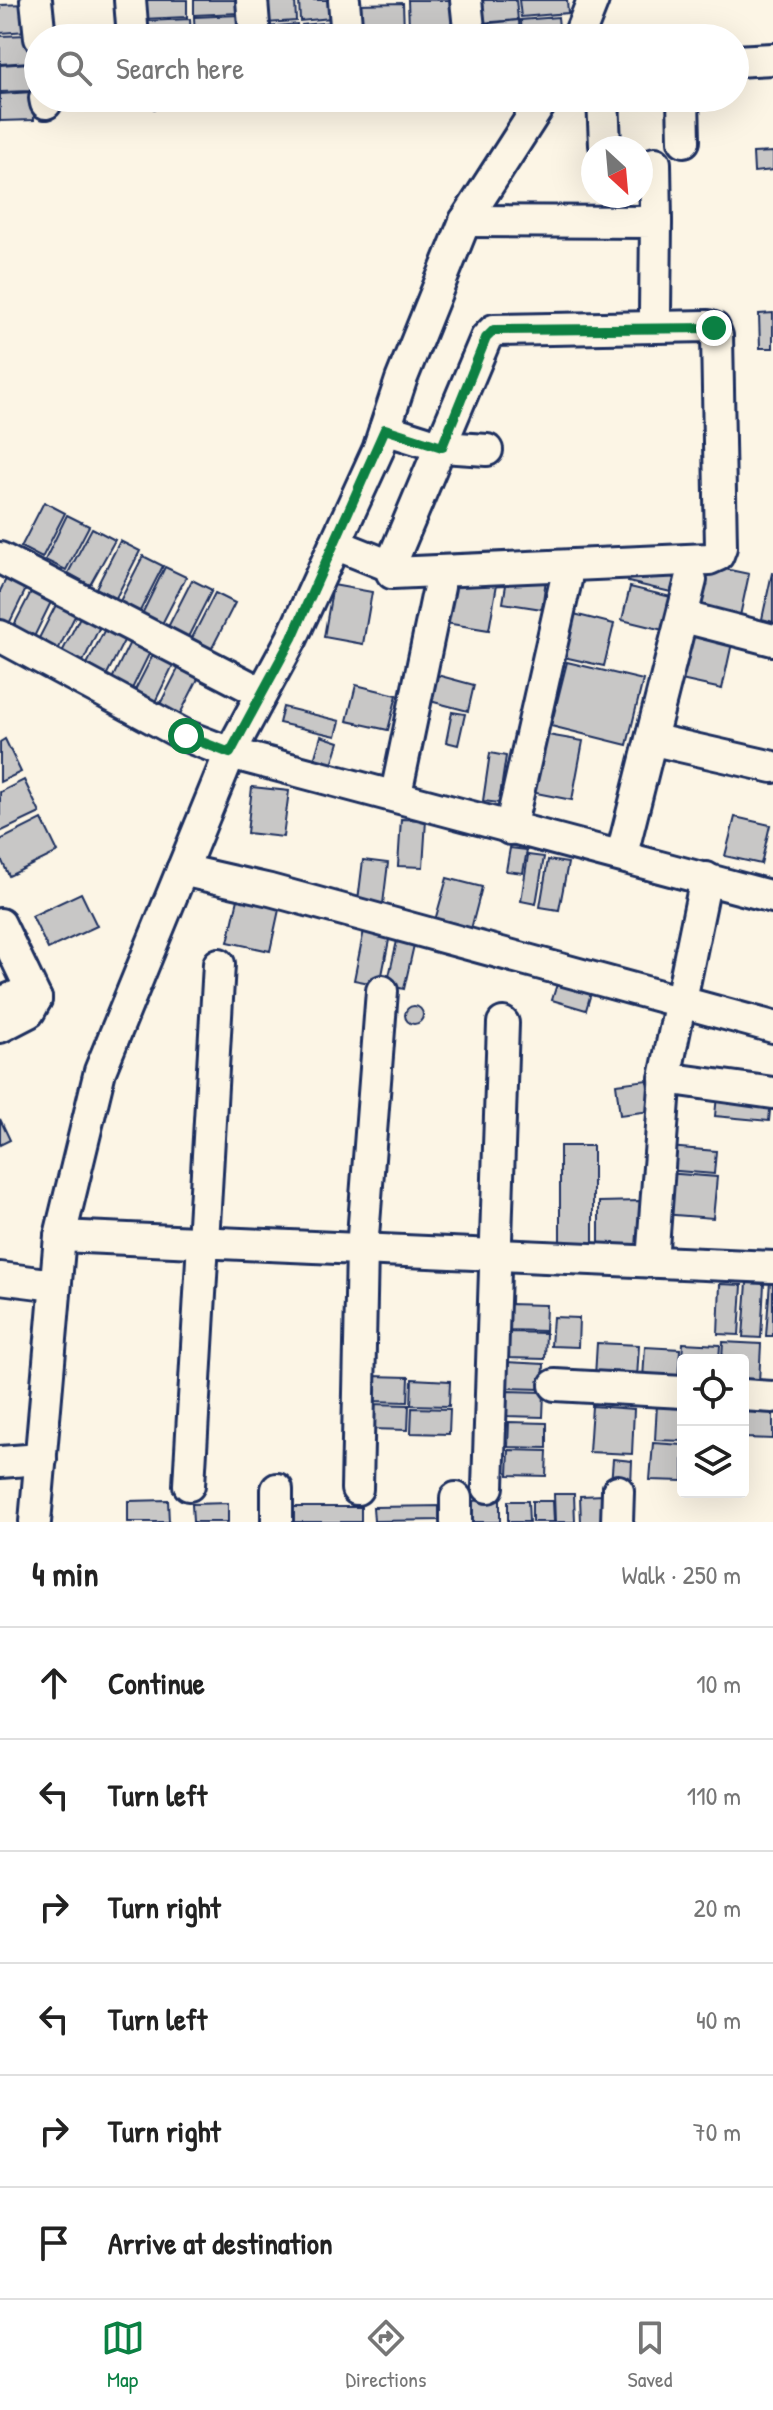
<!DOCTYPE html>
<html lang="en">
<head>
<meta charset="utf-8">
<style>
  :root { --surface:#fff; --page:#f2f2f2; --text:#222; --muted:#767676; --line:#e0e0e0; --accent:#0b8043 }
  body { margin:0; font-family:"Patrick Hand",sans-serif; background:var(--page); color:var(--text) }
  .controls { position:absolute; right:24px; bottom:24px; display:grid; overflow:hidden; border-radius:8px; box-shadow:0 8px 32px #0002 }
  .controls button { width:72px; height:72px; display:grid; place-items:center; padding:0; border:0; border-bottom:2px solid var(--line); background:var(--surface); color:var(--text); font:40px sans-serif }
  .compass { position:absolute; left:581px; top:136px; width:72px; height:72px; border-radius:50%; background:var(--surface); box-shadow:0 8px 32px #0002; rotate:154deg }
  .stop { position:absolute; width:24px; height:24px; margin:-18px; border:6px solid #0b8043; border-radius:50%; background:#fff }
  .stop.end { background:#0b8043; border-color:#fff; box-shadow:0 2px 8px #0008 }
  .list { margin:0; padding:0; list-style:none }
  h2 { display:flex; justify-content:space-between; align-items:center; height:104px; margin:0; padding:0 32px; font-size:34px }
  h2 small { font-size:26px; font-weight:400; color:var(--muted) }
  .list li { display:grid; grid-template-columns:52px 1fr auto; gap:24px; align-items:center; box-sizing:border-box; height:112px; padding:0 32px; border-top:2px solid var(--line) }
  .list b { display:block; font-size:30px; white-space:nowrap }
  .list em { font-size:26px; font-style:normal; color:var(--muted) }
  .icon { flex:none; width:44px; height:44px; fill:none; stroke:currentColor; stroke-width:2; stroke-linecap:round; stroke-linejoin:round }
  .map { position:relative; flex:none; width:773px; height:1522px; overflow:hidden }
  .search { position:absolute; background:var(--surface); box-shadow:0 8px 32px #0002; left:24px; right:24px; top:24px; height:88px; display:flex; align-items:center; gap:20px; box-sizing:border-box; padding:0 28px; border-radius:44px; color:var(--muted); font-size:30px }
  .sheet { height:776px; background:var(--surface) }
  nav { display:flex; justify-content:space-around; align-items:center; box-sizing:border-box; height:112px; border-top:2px solid var(--line); background:var(--surface); font-size:22px; color:var(--muted) }
  nav a { display:grid; justify-items:center; gap:4px }
  nav .on { color:var(--accent) }
  .map>svg:first-child { display:block }
</style>
</head>
<body>
<div class="map">
<svg width="773" height="1522" viewBox="0 0 773 1522">
  <rect width="100%" height="100%" fill="#fcf5e5"/>
  <filter id="ink" filterUnits="userSpaceOnUse"><feTurbulence type="fractalNoise" baseFrequency=".0125" numOctaves="2"/><feDisplacementMap in="SourceGraphic" scale="16" xChannelSelector="R" yChannelSelector="G"/><feConvolveMatrix kernelMatrix="1 2 1 2 8 2 1 2 1" color-interpolation-filters="sRGB"/></filter>
  <g filter="url(#ink)">
    <g fill="#c8c7c6" stroke="#1b2f5e" stroke-width="2">
      <path d="M142,0H187V17L143,19Z"/>
      <path d="M194,0H238L239,13L194,15Z"/>
      <path d="M264,0H295L296,21L266,23Z"/>
      <path d="M299,0H329L331,18L300,21Z"/>
      <path d="M408,0H452L453,24L409,27Z"/>
      <path d="M479,0H516L518,20L480,23Z"/>
      <path d="M519,0H567L568,13L521,17Z"/>
      <path d="M403,3L404,30L360,32L359,4Z"/>
      <path d="M26,4L27,31L0,33V5Z"/>
      <path d="M239,15L240,38H195L194,17Z"/>
      <path d="M558,17L560,38H522L521,20Z"/>
      <path d="M190,19L191,38H146V21Z"/>
      <path d="M519,20L520,38H482L481,24Z"/>
      <path d="M331,22L333,38H304L302,25Z"/>
      <path d="M297,24L298,38H268L267,27Z"/>
      <path d="M455,27L456,38H411V29Z"/>
      <path d="M405,31V38H361L360,33Z"/>
      <path d="M28,35L30,62L0,64V36Z"/>
      <path d="M30,63L31,91L0,92V65Z"/>
      <path d="M33,92L34,120L0,121V94Z"/>
      <path d="M153,98H198V106L154,109Z"/>
      <path d="M200,98H245V102L200,104Z"/>
      <path d="M773,152V170L754,172L753,153Z"/>
      <path d="M773,313V348H760L759,314Z"/>
      <path d="M44,502L65,513L42,558L21,547Z"/>
      <path d="M67,515L89,526L66,570L45,560Z"/>
      <path d="M92,528L115,540L90,585L68,573Z"/>
      <path d="M120,541L140,551L116,598L96,588Z"/>
      <path d="M143,556L163,566L139,613L119,603Z"/>
      <path d="M706,565L749,574L740,616L697,607Z"/>
      <path d="M165,567L186,577L162,624L142,614Z"/>
      <path d="M631,571H676L671,592L628,582Z"/>
      <path d="M508,573L546,579L542,609L503,603Z"/>
      <path d="M772,573H773V622L762,619Z"/>
      <path d="M8,575L28,585L5,632L0,630V591Z"/>
      <path d="M452,577L497,584L489,630L445,623Z"/>
      <path d="M192,580L212,590L188,637L168,627Z"/>
      <path d="M333,585L372,592L363,644L324,637Z"/>
      <path d="M34,586L54,596L31,643L10,633Z"/>
      <path d="M630,587L671,597L663,630L622,620Z"/>
      <path d="M215,593L235,603L211,650L191,640Z"/>
      <path d="M59,599L79,608L55,656L35,646Z"/>
      <path d="M83,611L103,620L80,668L59,658Z"/>
      <path d="M570,613L614,624L604,666L559,656Z"/>
      <path d="M108,623L128,633L104,680L84,670Z"/>
      <path d="M692,635L732,643L722,689L681,680Z"/>
      <path d="M132,638L152,648L129,695L109,685Z"/>
      <path d="M157,647L177,657L154,704L133,694Z"/>
      <path d="M567,662L643,680L627,745L551,726Z"/>
      <path d="M181,663L201,673L177,720L157,710Z"/>
      <path d="M437,675L474,685L468,711L430,701Z"/>
      <path d="M356,685L397,695L388,730L347,721Z"/>
      <path d="M283,707L340,721L336,736L279,723Z"/>
      <path d="M452,712L465,714L458,745L446,742Z"/>
      <path d="M542,734L583,741L572,800L531,792Z"/>
      <path d="M321,736L339,742L332,765L314,760Z"/>
      <path d="M5,739L21,772L0,782V742Z"/>
      <path d="M490,753L506,756L499,803L483,801Z"/>
      <path d="M24,780L40,813L0,832V792Z"/>
      <path d="M252,787L289,791L283,837L247,833Z"/>
      <path d="M735,817L770,825L761,864L725,856Z"/>
      <path d="M42,819L58,852L9,876L0,857V840Z"/>
      <path d="M401,819L426,820L423,867L398,866Z"/>
      <path d="M510,848L527,850L523,873L506,871Z"/>
      <path d="M528,855L544,857L536,904L521,901Z"/>
      <path d="M363,860L388,863L383,904L358,901Z"/>
      <path d="M548,860L568,863L559,910L540,907Z"/>
      <path d="M447,878L482,887L470,933L434,924Z"/>
      <path d="M81,893L97,926L48,949L32,916Z"/>
      <path d="M239,895L280,905L270,951L228,942Z"/>
      <path d="M364,930L390,935L380,985L354,980Z"/>
      <path d="M397,941L414,945L404,989L387,985Z"/>
      <path d="M557,984L591,993L586,1010L552,1000Z"/>
      <circle cx="414" cy="1015" r="9"/>
      <path d="M647,1080L651,1111L620,1115L616,1084Z"/>
      <path d="M717,1095L771,1100L769,1121L715,1116Z"/>
      <path d="M0,1119L10,1140L0,1145Z"/>
      <path d="M560,1146H593V1246L560,1247Z"/>
      <path d="M668,1147L716,1151L714,1174L666,1170Z"/>
      <path d="M665,1173L717,1177L713,1218L662,1214Z"/>
      <path d="M640,1201V1246H599V1202Z"/>
      <path d="M770,1281L773,1282V1336H766Z"/>
      <path d="M747,1283L764,1284L761,1338L743,1337Z"/>
      <path d="M720,1284L742,1285L739,1335L718,1334Z"/>
      <path d="M508,1304L546,1305L545,1331L507,1330Z"/>
      <path d="M553,1317L579,1318L578,1347L551,1346Z"/>
      <path d="M508,1332L546,1333L545,1359L507,1358Z"/>
      <path d="M723,1342L761,1344L759,1382H743V1360H722Z"/>
      <path d="M597,1343L639,1345L637,1378L595,1376Z"/>
      <path d="M683,1343L720,1345L719,1360H683L681,1375Z"/>
      <path d="M645,1347L680,1349L678,1381L643,1379Z"/>
      <path d="M506,1362L544,1364L543,1389L505,1388Z"/>
      <path d="M371,1376L409,1377L408,1402L370,1401Z"/>
      <path d="M412,1379L450,1381L449,1406L411,1405Z"/>
      <path d="M506,1391L544,1392L543,1417L505,1416Z"/>
      <path d="M370,1404L409,1405L408,1430L369,1429Z"/>
      <path d="M657,1404L683,1406V1441L655,1440Z"/>
      <path d="M592,1406L634,1409L632,1454L589,1452Z"/>
      <path d="M746,1407L773,1408V1439L744,1438Z"/>
      <path d="M412,1408L450,1409L449,1434L411,1433Z"/>
      <path d="M509,1422L547,1423V1448L508,1447Z"/>
      <path d="M653,1443L683,1445V1481L650,1480Z"/>
      <path d="M509,1450L547,1451L546,1476L508,1475Z"/>
      <path d="M613,1459L632,1461L631,1485L611,1484Z"/>
      <path d="M554,1494H574L575,1522H555Z"/>
      <path d="M604,1495V1522H581L580,1496Z"/>
      <path d="M168,1500L169,1522H128V1501Z"/>
      <path d="M500,1500V1522H468L467,1501Z"/>
      <path d="M508,1501H528L529,1522H508Z"/>
      <path d="M532,1501H553L554,1522H532Z"/>
      <path d="M228,1503V1522H193L192,1504Z"/>
      <path d="M444,1506L445,1520L374,1521L373,1507Z"/>
      <rect x="291" y="1507" width="70" height="15"/>
    </g>
    <g fill="none" stroke-linecap="round" stroke-linejoin="round">
      <g stroke="#1b2f5e" stroke-width="36">
        <g id="minor">
          <path d="M36,0L40,38"/>
          <path d="M130,0L133,38"/>
          <path d="M252,0L255,38"/>
          <path d="M344,0L347,38"/>
          <path d="M466,0L470,38"/>
          <path d="M578,38L593,0"/>
          <path d="M735,61L773,59"/>
          <path d="M45,98L46,103"/>
          <path d="M603,98L605,145"/>
          <path d="M683,98L684,141"/>
          <path d="M655,163L656,222"/>
          <path d="M465,221L656,222L655,312"/>
          <path d="M708,326L714,328L717,336L721,547L718,555L709,559L392,573L391,564L486,338L494,330Z"/>
          <path d="M385,429L442,447L487,450"/>
          <path d="M335,544L390,566"/>
          <path d="M0,558L262,693"/>
          <path d="M684,617L773,640"/>
          <path d="M0,636L186,736L230,753L773,897"/>
          <path d="M654,740L773,767"/>
          <path d="M396,794L439,587"/>
          <path d="M510,829L566,580"/>
          <path d="M622,854L691,580"/>
          <path d="M182,870L270,890L773,1027"/>
          <path d="M0,924L36,999"/>
          <path d="M0,1003L19,995L36,999L29,1012L0,1027"/>
          <path d="M665,1078L773,1093"/>
          <path d="M60,1236L773,1267"/>
          <path d="M652,1261L666,1073L706,878"/>
          <path d="M0,1278L55,1285"/>
          <path d="M555,1385L683,1392"/>
          <path d="M743,1395L773,1397"/>
          <path d="M0,1462L41,1459"/>
          <path d="M189,1485L219,964"/>
          <path d="M488,1487L503,1023"/>
          <path d="M277,1489V1522"/>
          <path d="M357,1489L362,1249L382,991"/>
          <path d="M456,1498V1522"/>
          <path d="M35,1522L60,1236L100,1071L230,753L292,638L378,450L401,380L465,221L544,98"/>
          <path d="M617,1522L618,1491"/>
        </g>
      </g>
      <use href="#minor" stroke="#fcf5e5" stroke-width="30"/>
    </g>
  </g>
  <g fill="none" stroke-linecap="round" stroke-linejoin="round" filter="url(#ink)">
    <path stroke="#0b8043" stroke-width="10" d="M186,736L230,753L292,638L385,429L442,447L486,338L494,330L714,328"/>
  </g>
</svg>
<div class="controls">
<button><svg class="icon" aria-label="locate" viewBox="0 0 24 24"><circle cx="12" cy="12" r="6"/><path d="M12 2v4M12 18v4M2 12h4M18 12h4"/></svg></button>
<button><svg class="icon" aria-label="layers" viewBox="0 0 24 24"><path d="M12 4l9 5-9 5-9-5zM3 14l9 5 9-5"/></svg></button>
</div>
<svg class="compass" viewBox="-18 -18 36 36"><path d="M0-13l5 13h-10z" fill="#e53935"/><path d="M0 13l5-13h-10z" fill="#767676"/></svg>
<div class="stop" style="left:186px;top:736px"></div>
<div class="stop end" style="left:714px;top:328px"></div>
<div class="search"><svg class="icon" aria-label="search" viewBox="0 0 24 24"><circle cx="10" cy="10" r="6"/><path d="M15 15l6 6"/></svg>Search here</div>
</div>
<section class="sheet">
<h2>4 min<small>Walk · 250 m</small></h2>
<ul class="list">
<li><svg class="icon" aria-label="ahead" viewBox="0 0 24 24"><path d="M12 20V5M6 11l6-6 6 6"/></svg><div><b>Continue</b></div><em>10 m</em></li>
<li><svg class="icon" aria-label="left" viewBox="0 0 24 24"><path d="M17 20v-9H6M10 6l-5 5 5 5"/></svg><div><b>Turn left</b></div><em>110 m</em></li>
<li><svg class="icon" aria-label="right" viewBox="0 0 24 24"><path d="M7 20v-9h11M14 6l5 5-5 5"/></svg><div><b>Turn right</b></div><em>20 m</em></li>
<li><svg class="icon" aria-label="left" viewBox="0 0 24 24"><path d="M17 20v-9H6M10 6l-5 5 5 5"/></svg><div><b>Turn left</b></div><em>40 m</em></li>
<li><svg class="icon" aria-label="right" viewBox="0 0 24 24"><path d="M7 20v-9h11M14 6l5 5-5 5"/></svg><div><b>Turn right</b></div><em>70 m</em></li>
<li><svg class="icon" aria-label="arrive" viewBox="0 0 24 24"><path d="M6 21V4h12l-3 4 3 4H6"/></svg><div><b>Arrive at destination</b></div></li>
</ul>
</section>
<nav>
<a class="on"><svg class="icon" aria-label="map" viewBox="0 0 24 24"><path d="M3 6l6-2 6 2 6-2v14l-6 2-6-2-6 2zM9 4v14M15 6v14"/></svg>Map</a>
<a><svg class="icon" aria-label="directions" viewBox="0 0 24 24"><path d="M12 3l9 9-9 9-9-9zM9 14v-3h6M13 9l2 2-2 2"/></svg>Directions</a>
<a><svg class="icon" aria-label="saved" viewBox="0 0 24 24"><path d="M7 4h10v16l-5-4-5 4z"/></svg>Saved</a>
</nav>
</body>
</html>
